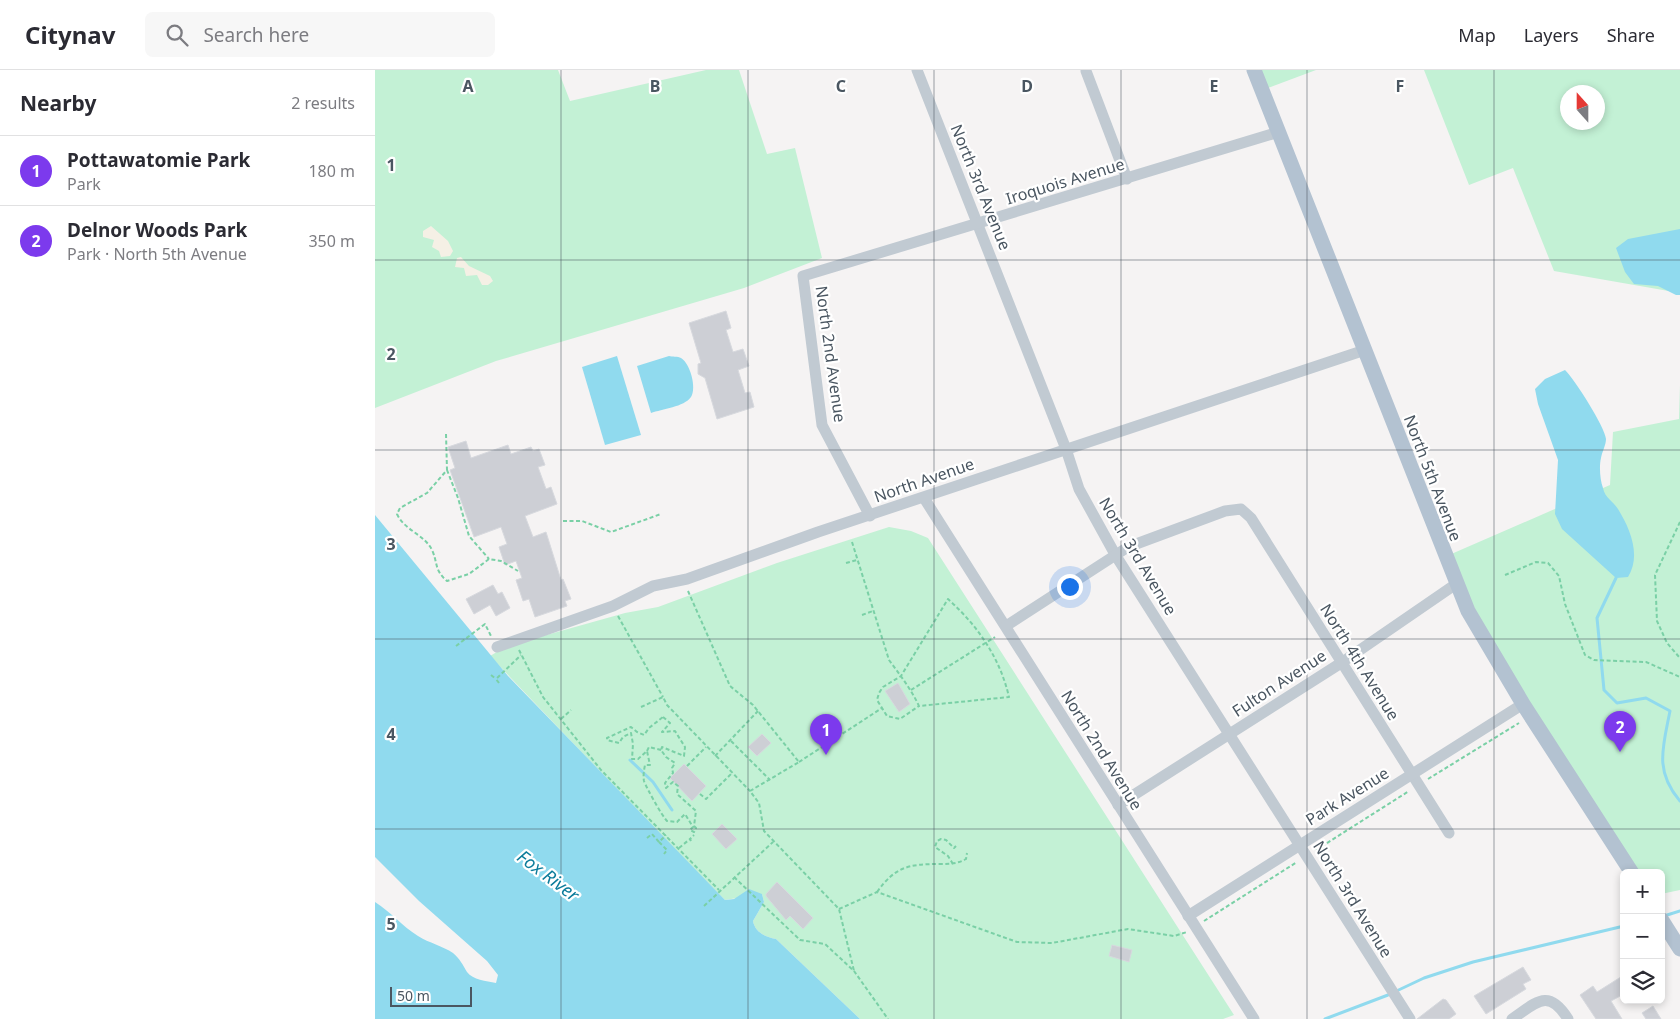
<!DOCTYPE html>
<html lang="en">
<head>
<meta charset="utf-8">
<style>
  :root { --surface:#fff; --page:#f7f7f7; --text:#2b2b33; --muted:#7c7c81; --line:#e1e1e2; --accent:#7c3aed }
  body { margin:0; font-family:"Noto Sans",sans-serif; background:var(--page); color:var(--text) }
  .controls { position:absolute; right:15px; bottom:15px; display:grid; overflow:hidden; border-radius:8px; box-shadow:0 2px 8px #0003 }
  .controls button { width:45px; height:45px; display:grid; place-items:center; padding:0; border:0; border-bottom:1px solid var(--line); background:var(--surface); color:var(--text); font:25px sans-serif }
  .compass { position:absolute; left:1185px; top:15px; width:45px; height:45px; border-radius:50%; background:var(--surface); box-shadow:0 2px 8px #0003; rotate:339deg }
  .scale { position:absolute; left:15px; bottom:12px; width:82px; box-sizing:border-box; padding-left:5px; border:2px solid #4a5661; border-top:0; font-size:14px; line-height:18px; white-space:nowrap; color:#4a5661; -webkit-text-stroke:4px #fff; paint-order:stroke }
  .you { position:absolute; left:694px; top:516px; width:18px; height:18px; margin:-12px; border:4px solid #fff; border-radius:50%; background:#1a73e8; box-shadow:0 0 0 8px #1a73e833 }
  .badge { display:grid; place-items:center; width:32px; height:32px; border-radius:50%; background:var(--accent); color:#fff; font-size:16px; font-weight:700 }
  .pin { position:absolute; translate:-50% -41px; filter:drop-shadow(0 1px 2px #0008) }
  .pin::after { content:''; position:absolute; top:26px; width:18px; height:15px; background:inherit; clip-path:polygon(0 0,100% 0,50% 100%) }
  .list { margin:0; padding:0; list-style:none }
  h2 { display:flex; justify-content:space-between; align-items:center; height:65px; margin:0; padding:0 20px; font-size:21px }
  h2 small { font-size:16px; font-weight:400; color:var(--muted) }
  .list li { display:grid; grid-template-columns:32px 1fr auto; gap:15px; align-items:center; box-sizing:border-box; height:70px; padding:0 20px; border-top:1px solid var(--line) }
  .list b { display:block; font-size:19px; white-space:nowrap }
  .list p { margin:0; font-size:16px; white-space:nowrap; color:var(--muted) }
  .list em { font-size:16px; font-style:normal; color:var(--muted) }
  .icon { flex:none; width:28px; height:28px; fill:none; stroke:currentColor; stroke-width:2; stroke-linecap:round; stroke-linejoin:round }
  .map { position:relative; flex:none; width:1305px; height:949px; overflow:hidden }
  header { display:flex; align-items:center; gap:30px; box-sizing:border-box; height:70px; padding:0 25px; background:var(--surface); border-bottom:1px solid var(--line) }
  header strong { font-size:24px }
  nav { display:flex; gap:28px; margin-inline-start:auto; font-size:18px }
  .search { width:350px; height:45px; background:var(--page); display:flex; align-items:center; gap:12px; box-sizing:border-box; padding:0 18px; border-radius:8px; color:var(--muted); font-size:19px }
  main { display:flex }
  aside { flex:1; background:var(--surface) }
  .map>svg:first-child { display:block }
</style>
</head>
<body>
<header>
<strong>Citynav</strong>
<div class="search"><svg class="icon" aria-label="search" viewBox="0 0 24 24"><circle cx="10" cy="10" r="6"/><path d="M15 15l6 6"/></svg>Search here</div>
<nav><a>Map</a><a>Layers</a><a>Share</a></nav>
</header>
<main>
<aside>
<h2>Nearby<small>2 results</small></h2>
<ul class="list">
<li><span class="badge">1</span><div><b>Pottawatomie Park</b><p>Park</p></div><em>180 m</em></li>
<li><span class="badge">2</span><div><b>Delnor Woods Park</b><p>Park · North 5th Avenue</p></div><em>350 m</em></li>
</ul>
</aside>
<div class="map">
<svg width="1305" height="949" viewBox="0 0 1305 949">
  <rect width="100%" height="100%" fill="#f5f3f3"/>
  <g fill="#c3f1d5" fill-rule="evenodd">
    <path d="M0,0H183L195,31L331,0H364L392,84L420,78L447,188L369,218L121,291L0,338Z"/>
    <path d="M886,0H941L893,18Z"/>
    <path d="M1049,0H1305V223L1179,201L1138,98L1094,115ZM1192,22H1222V52H1192Z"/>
    <path d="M1305,315V820L1286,824V803H1262L1108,562L1074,485L1235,415L1238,362L1304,349Z"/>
    <path d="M514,457L536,461L553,468L859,945L848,949H485L401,869C390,867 380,862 378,851L389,832L387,824L350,830L300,780L115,586L132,576L250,543L283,537L402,493Z"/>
  </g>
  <g fill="#f5f0e5">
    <path d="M56,156L73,171L78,181L75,186L66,187L64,181L57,177L59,170L48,167V161Z"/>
    <path d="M86,187L94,196L115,206L118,211L113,215H107L102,205L91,206L89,198L80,197L82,188Z"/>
  </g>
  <g fill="#90daee">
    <path d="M1305,159V225H1301L1283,216L1259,214L1250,202L1241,178L1253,169Z"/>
    <path d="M242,286L266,365L230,375L207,297Z"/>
    <path d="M294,286C297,287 303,286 306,288C315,293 322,318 316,327C309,337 287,339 276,343L262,296Z"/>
    <path d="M1190,300C1200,310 1230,357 1231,369C1231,375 1227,382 1226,388C1224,396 1225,410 1228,418C1230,428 1238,431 1243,439C1256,460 1266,486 1253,507L1241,508L1187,459L1180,444L1183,390L1163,334L1160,319L1170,309Z"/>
    <path d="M0,445L133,606L350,830L359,829L374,819L387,824L389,832L378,851C380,862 390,867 401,869L485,949H0V832C16,842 27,856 43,866C54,873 68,876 78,883C85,889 88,895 92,902C98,910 111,911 121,913L123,905L112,891L44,831L0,787Z"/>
  </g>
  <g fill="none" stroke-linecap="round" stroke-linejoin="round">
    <g stroke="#90daee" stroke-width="3">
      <path d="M1241,508L1222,548L1229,620L1242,633L1271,628L1295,641C1288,677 1279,701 1305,731"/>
      <path d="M255,690L278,712L297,740"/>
      <path d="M1289,846L1305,841"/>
      <path d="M950,949L1013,925L1049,908L1098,892L1249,856"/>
    </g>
  </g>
  <g fill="#cdcfd5" stroke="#d7d9de">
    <path d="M351,241L356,258L351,260L358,282L368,279L374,296L363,300L370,323L375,322L379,337L342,349L330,308L323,304V294L326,293L314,253Z"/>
    <path d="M91,371L96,388L133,375L136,384L156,377L158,381L164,379L170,395L163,397L171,419L176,417L182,434L150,446L158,467L171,462L186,510L188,509L196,529L190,531L192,536L160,547L154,529L148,531L141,510L147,508L141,491L130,495L124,477L132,474L126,457L99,467L75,400L80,398L73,377Z"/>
    <path d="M118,515L123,524L127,522L135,538L121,546L115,535L99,544L91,529Z"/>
    <path d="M523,613L535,634L524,642L510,621Z"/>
    <path d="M387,664L396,673L382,686L373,677Z"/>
    <path d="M309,694L331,716L317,731L295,708Z"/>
    <path d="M347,754L362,769L351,779L337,764Z"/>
    <path d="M402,812L438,848L428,859L415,846L411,850L391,826V824Z"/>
    <path d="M737,875L757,880L754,892L734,886Z"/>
    <path d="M1148,897L1156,910L1148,914L1151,919L1111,944L1099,926Z"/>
    <path d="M1249,905V924L1236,931L1247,949H1221L1205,925L1218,916L1222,922Z"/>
    <path d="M1068,929L1071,930L1081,944L1074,949H1042Z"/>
    <path d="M1278,936L1286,949H1271L1267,943Z"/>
  </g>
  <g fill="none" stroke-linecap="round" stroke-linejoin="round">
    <g stroke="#7ad0a6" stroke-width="2" stroke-dasharray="4 2.5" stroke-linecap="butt">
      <path d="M71,364L72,400L52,423L25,438L22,444C29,460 50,465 57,480C63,493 59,500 72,511L94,504L114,489L126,491L143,501"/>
      <path d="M72,400L83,428L94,466L114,489"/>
      <path d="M188,451H207L236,462L286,444"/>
      <path d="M1305,452L1280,505L1282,551L1292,573L1305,588"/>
      <path d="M477,472L514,590C525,605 536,619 544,636L634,627C625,588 603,556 573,529L526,606L508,617L504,623L502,630L507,638"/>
      <path d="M471,493L482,490"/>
      <path d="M1130,505L1161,492L1173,493L1184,506L1190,534L1210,585L1219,590L1271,592L1305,607"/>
      <path d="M313,521L355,616L378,635L424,692L375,721L384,733L389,761L464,839L479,901"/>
      <path d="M487,545L498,541"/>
      <path d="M243,546L288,627"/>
      <path d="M81,576L110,554L117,568"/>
      <path d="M144,580L168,627L226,700L344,820"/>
      <path d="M116,605L121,609"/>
      <path d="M124,613L121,609L146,585"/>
      <path d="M536,620L620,567"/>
      <path d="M266,637L288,627L292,635L375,721"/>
      <path d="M288,647L295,653L287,662L300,661L310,677L309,686L287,677L286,680L291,687L300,693L297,698L298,703L290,713L291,718L298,712L303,716L302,724L321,741L319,756L321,758L319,762L315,760L318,757L310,744L302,752L292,751C287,746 271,717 269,711C268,706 269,700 270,695H275L272,681L263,689H257L258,674L256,663L248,667L244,673L232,670V668L256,657L262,662L269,665L274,658Z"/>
      <path d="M186,649L196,640"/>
      <path d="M356,671L395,710"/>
      <path d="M272,681L274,677L286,680"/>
      <path d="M340,686L383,641"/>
      <path d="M424,692L507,638L512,646L525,649L544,636"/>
      <path d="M312,696L331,677"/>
      <path d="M1053,709L1144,653"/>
      <path d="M325,724L331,729L357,703"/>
      <path d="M272,768L277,764L284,772L291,765"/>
      <path d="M316,771L315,769L319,765"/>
      <path d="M284,772L292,780L289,784"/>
      <path d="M304,778L315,769"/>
      <path d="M941,780L1034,721"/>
      <path d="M578,794L573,786L560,777L562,771L566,769L571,770L579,778L581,776"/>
      <path d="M359,807L425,870L450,874L479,901L513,949"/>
      <path d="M502,822C520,797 533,794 564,794C574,794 582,794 591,789L592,783"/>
      <path d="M329,836L398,772"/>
      <path d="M464,839L502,822L642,872L677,873L753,859L799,866L812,862"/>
      <path d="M829,851L922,792"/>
    </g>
    <g stroke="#c1cad2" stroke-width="11">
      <path d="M542,0L691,379L704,419L741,486L1035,949"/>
      <path d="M711,1L752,109"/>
      <path d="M549,428L879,949"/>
      <path d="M495,446L447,355L428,206L904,62"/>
      <path d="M631,556L753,477L850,441L866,439L876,448L1074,763"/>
      <path d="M122,577L238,536L278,516L312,509L443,462L990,280"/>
      <path d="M743,735L966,593L1081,514"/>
      <path d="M813,846L1148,634"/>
      <path d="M1137,949C1161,933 1173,917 1193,949"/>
    </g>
    <g stroke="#b3c2d1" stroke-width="15">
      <path d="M879,0L1093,541L1148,634L1257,803"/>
      <path d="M1286,849L1305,879"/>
    </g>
  </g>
  <path fill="none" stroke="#4a5661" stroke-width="1" stroke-opacity="0.55" d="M186,0V949M373,0V949M559,0V949M746,0V949M932,0V949M1119,0V949M0,190H1305M0,380H1305M0,569H1305M0,759H1305"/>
  <g text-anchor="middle" stroke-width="4.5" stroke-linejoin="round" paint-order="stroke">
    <g font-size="16" fill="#4a5661" stroke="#fff">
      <text transform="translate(690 111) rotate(-17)" y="6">Iroquois Avenue</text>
      <text transform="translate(606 117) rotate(68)" y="6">North 3rd Avenue</text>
      <text transform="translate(456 284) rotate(82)" y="6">North 2nd Avenue</text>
      <text transform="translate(1058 408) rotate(69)" y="6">North 5th Avenue</text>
      <text transform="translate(549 410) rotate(-19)" y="6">North Avenue</text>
      <text transform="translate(763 486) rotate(59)" y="6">North 3rd Avenue</text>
      <text transform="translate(985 592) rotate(58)" y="6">North 4th Avenue</text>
      <text transform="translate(904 613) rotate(-33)" y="6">Fulton Avenue</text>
      <text transform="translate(727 680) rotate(58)" y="6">North 2nd Avenue</text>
      <text transform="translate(972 726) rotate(-32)" y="6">Park Avenue</text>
      <text transform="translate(978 829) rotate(58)" y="6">North 3rd Avenue</text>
    </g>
    <g font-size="18" font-style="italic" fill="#0c7c9b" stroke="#fff">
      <text transform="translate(173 806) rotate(37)" y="6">Fox River</text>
    </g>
  </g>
  <g font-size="16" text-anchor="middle" font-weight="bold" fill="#4a5661" stroke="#fff" stroke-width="4.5" stroke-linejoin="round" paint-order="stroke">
    <text x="93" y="22">A</text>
    <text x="280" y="22">B</text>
    <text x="466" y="22">C</text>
    <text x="652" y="22">D</text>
    <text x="839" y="22">E</text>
    <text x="1025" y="22">F</text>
    <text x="16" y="101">1</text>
    <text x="16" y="290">2</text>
    <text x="16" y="480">3</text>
    <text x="16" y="670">4</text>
    <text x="16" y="860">5</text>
  </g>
</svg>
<div class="controls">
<button>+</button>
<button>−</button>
<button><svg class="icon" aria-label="layers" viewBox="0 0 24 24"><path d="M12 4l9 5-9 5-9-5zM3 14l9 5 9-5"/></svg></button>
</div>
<svg class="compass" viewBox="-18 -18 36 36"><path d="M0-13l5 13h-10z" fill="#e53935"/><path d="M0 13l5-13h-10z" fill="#7c7c81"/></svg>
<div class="scale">50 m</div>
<div class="you"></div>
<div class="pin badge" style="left:451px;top:685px">1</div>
<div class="pin badge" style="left:1245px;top:682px">2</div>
</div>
</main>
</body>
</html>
